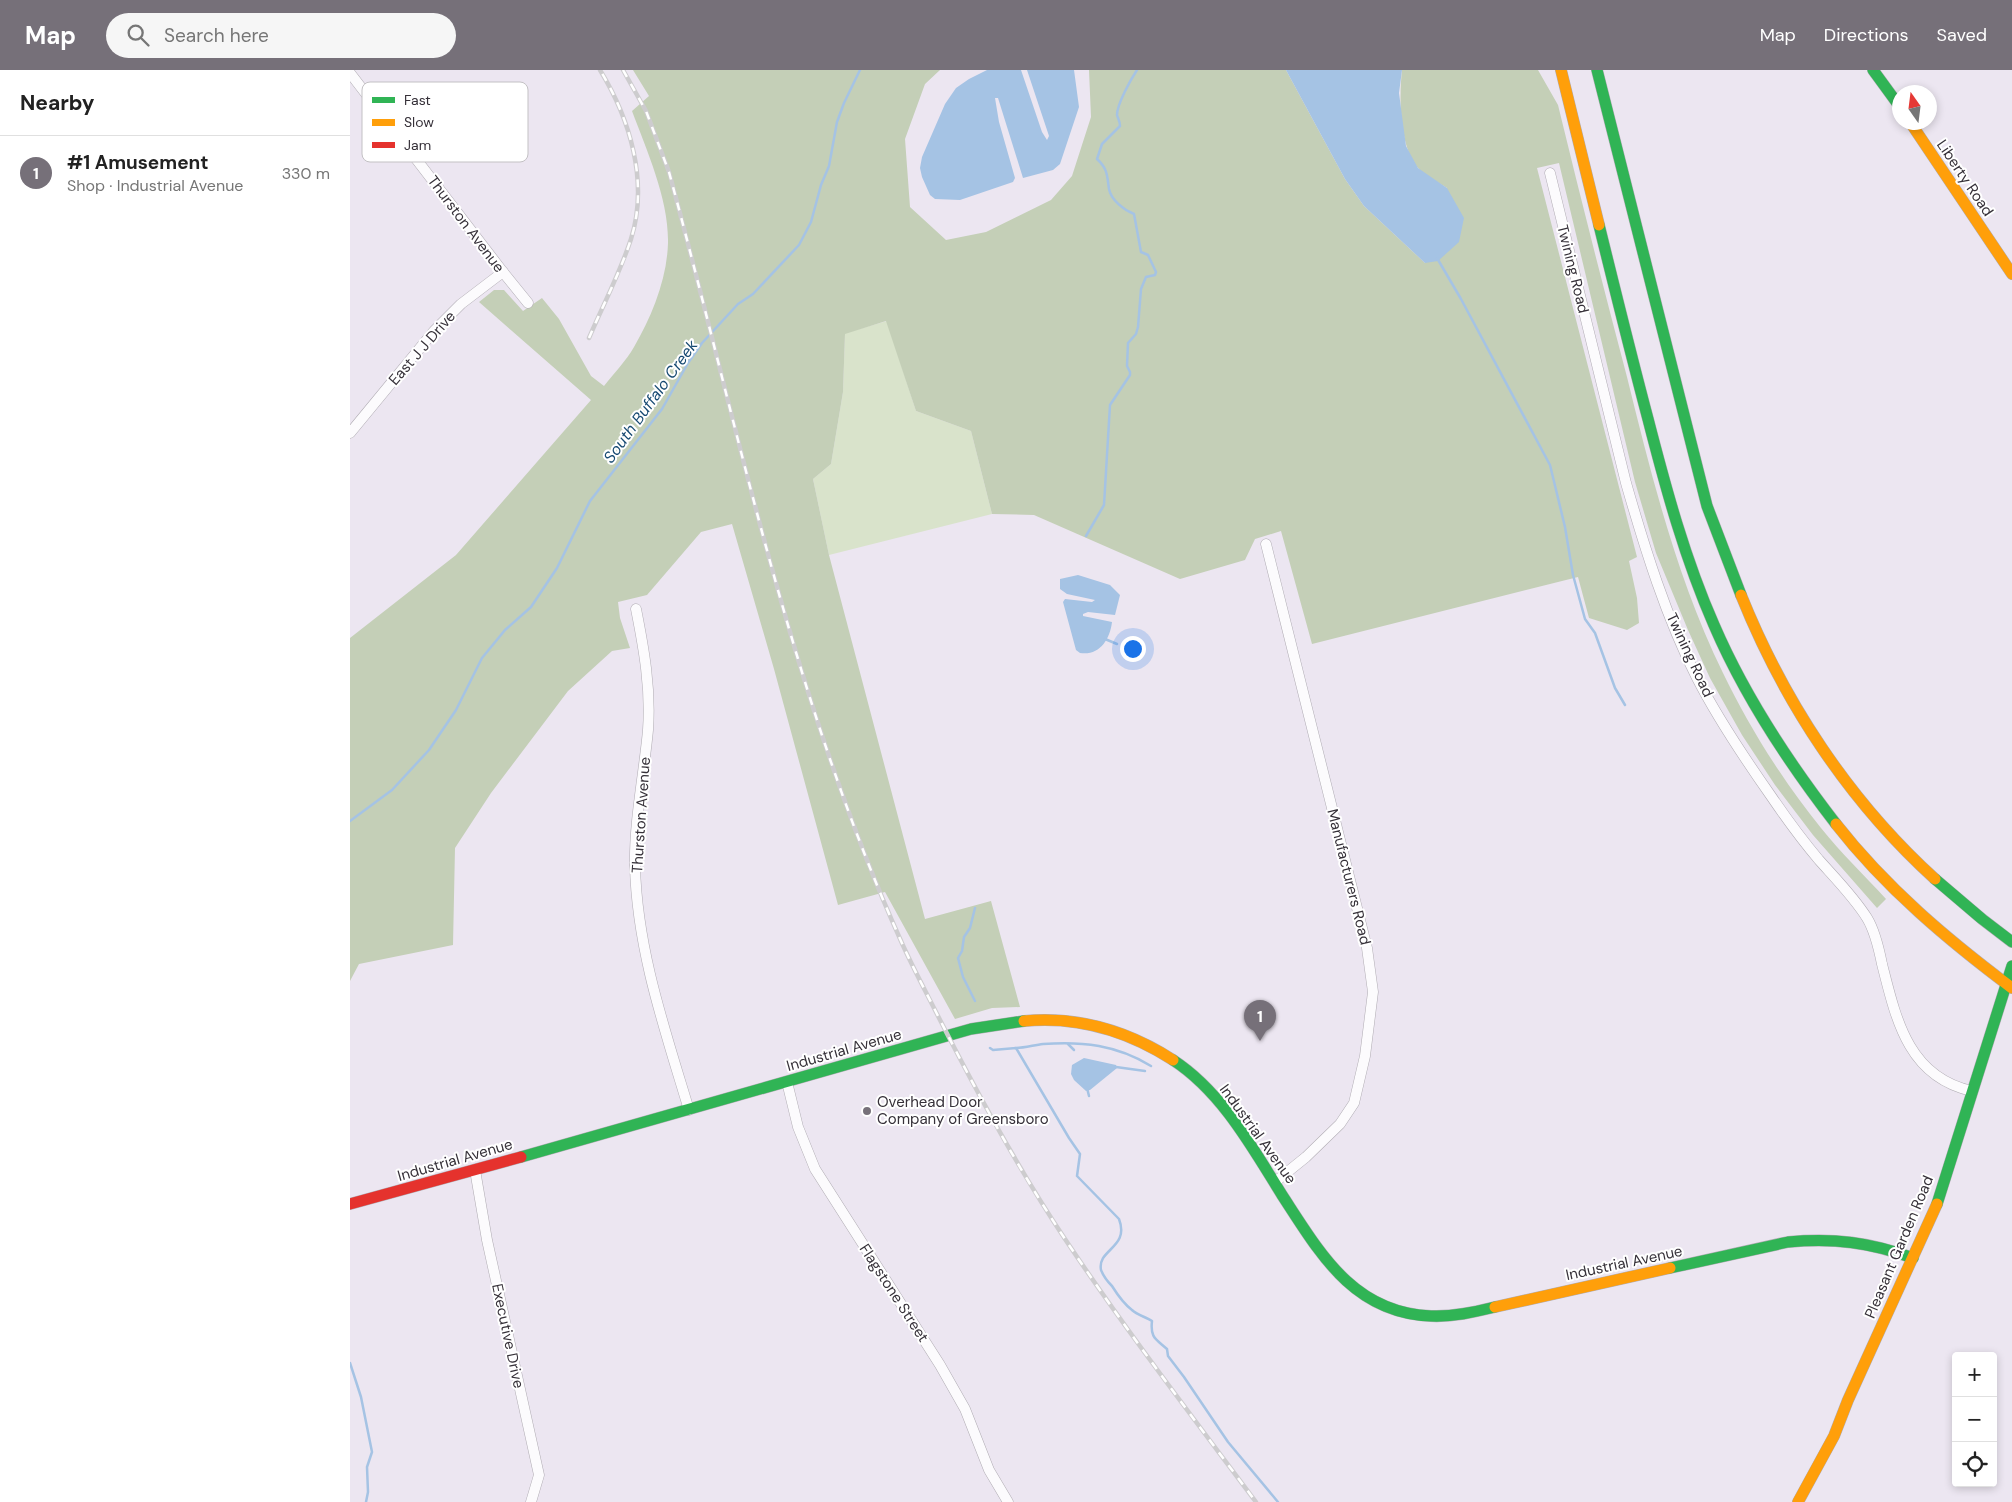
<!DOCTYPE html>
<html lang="en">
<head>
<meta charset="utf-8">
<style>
  :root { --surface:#fff; --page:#f6f6f6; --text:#222; --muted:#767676; --line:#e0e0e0; --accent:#767079 }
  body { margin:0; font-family:"DM Sans",sans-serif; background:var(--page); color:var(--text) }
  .controls { position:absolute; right:15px; bottom:15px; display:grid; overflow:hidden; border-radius:5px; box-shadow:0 2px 8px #0003 }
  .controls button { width:45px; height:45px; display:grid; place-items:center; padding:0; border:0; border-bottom:1px solid var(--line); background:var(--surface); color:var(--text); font:25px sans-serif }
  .compass { position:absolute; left:1542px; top:15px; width:45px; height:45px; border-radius:50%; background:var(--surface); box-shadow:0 2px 8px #0003; rotate:346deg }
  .you { position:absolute; left:782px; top:578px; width:18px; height:18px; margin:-12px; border:4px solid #fff; border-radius:50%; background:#1a73e8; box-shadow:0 0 0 8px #1a73e833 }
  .badge { display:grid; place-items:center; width:32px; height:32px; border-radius:50%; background:var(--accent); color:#fff; font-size:16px; font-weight:700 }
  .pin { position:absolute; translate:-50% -41px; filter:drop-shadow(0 1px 2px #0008) }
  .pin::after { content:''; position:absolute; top:26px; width:18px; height:15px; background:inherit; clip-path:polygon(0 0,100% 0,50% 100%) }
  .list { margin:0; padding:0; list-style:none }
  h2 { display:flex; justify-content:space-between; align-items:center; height:65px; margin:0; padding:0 20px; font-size:21px }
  h2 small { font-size:16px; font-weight:400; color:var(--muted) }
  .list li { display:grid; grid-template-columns:32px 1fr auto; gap:15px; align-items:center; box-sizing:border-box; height:75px; padding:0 20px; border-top:1px solid var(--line) }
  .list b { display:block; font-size:19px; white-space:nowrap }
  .list p { margin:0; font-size:16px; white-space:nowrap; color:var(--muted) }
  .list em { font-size:16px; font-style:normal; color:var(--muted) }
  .icon { flex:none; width:28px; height:28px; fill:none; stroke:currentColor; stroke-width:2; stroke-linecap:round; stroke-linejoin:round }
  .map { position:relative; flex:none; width:1662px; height:1432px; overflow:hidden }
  header { display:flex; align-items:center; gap:30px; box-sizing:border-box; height:70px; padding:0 25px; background:var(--accent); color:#fff }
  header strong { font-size:24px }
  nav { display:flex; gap:28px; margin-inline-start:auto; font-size:18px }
  .search { width:350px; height:45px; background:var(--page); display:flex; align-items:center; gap:12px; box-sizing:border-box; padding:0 18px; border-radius:28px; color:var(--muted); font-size:19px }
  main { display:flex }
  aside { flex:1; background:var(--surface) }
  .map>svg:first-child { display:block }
</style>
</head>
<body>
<header>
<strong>Map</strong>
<div class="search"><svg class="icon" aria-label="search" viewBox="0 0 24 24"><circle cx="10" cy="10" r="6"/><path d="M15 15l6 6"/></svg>Search here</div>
<nav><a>Map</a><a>Directions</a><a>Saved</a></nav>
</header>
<main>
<aside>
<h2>Nearby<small></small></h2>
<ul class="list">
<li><span class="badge">1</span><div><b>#1 Amusement</b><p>Shop · Industrial Avenue</p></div><em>330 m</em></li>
</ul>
</aside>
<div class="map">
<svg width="1662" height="1432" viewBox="0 0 1662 1432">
  <rect width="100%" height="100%" fill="#ece6f1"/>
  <path fill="#d9e3cb" d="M537,251L566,341L621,361L642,444L479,485L463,409L481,394L493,322L495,263Z"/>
  <path fill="#c4cfb7" d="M283,0H590L575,14L555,69L560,137L596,170L636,162L701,130L722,106L741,47L739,0H936L995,109L1014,136L1075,193L1097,118C1088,112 1076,106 1068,98C1049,76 1049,27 1052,0H1188L1208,35C1230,126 1253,216 1277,307C1302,408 1327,509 1373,603C1399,657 1433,711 1471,758C1491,783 1515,806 1536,829L1527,838L1463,765L1425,715L1392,665L1360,608L1338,560L1306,483L1285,412L1209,93L1187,98L1287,487L1279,491L1287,528L1289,553L1277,560L1239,548L1228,507L962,574L931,461L905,469L895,490L830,509L684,445L642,444L621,361L566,341L536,251L495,264L493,322L481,394L463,409L479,485L575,849L641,831L670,937L642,938L605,949L535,822L488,835L424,599L382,454L351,462L297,525L268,532L270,548L280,578L262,581L218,621L141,723L105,778L103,875L9,894L0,911V568L106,485L241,330L129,232L144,220H154L173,241L192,228L209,249L241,306L254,316C264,303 276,291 284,277C302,246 317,209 318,173C319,130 297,81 282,41L299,26Z"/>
  <g fill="#a5c3e4">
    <path d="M637,0H671L692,62L697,70L699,66L677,0H724L729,37L710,94L703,100L673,108L648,28H645L649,52L665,108L663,112L610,130L585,129L580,125L572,107L570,98L572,87L595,34L606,18L619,9Z"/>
    <path d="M936,0H1052L1049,23L1056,76L1068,98L1097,118L1114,148L1109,172L1088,191L1075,193L1014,136L995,109Z"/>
    <path d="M728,505L760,515L770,525L765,545L738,542L733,544V546L762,552C760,570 749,586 730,583L726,580L713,532L715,529L742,532L745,530L717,524L710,519V509Z"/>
    <path d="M734,988L766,995L767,998L740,1020L736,1021L724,1010L721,1004L722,995Z"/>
  </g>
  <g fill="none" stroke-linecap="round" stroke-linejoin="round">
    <g stroke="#a5c3e4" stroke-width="2.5">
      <path d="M1087,188L1111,229L1200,395L1215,457L1223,505L1235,549L1245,563L1265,618L1275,635"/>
      <path d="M736,466L754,435L760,335L780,305V302L777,296L778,273L786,264L788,257L791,219L796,207L805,205L806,202L798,185L791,182L784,144C774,140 761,130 759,119C757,106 758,99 747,89L752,74L770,56C770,51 768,49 767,45C767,34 781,9 787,0"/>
      <path d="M755,569L767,574"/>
      <path d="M0,751L42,720L79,680L106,640L132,588L155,560L181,537L207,498L240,431L312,339L338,293L352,273L388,234L403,224L449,175L461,152L471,115L479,96L487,52L494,33L510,0"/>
      <path d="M625,838L620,858L614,867L612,881L608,888L613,907L625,931"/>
      <path d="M718,974L724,980"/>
      <path d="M640,978L643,980L666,978L719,1068L730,1084L727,1106L769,1149C780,1178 747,1179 751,1200C753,1205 758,1212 762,1216C767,1224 774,1234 782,1240C787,1245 796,1247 802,1251C800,1268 806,1269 817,1279L818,1286L834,1307L878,1372L928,1432"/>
      <path d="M666,978C675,978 684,975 693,974C732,971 767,975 801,996"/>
      <path d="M766,997L795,1001"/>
      <path d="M737,1018L739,1026"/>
      <path d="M0,1293L11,1327L22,1382L17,1397L18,1422L16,1432"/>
    </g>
    <g stroke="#b0acb3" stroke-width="11">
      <g id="street">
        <path d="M0,3L153,202L178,233"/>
        <path d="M1200,103L1276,413C1295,479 1316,547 1347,608C1368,649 1395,689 1421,726C1436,748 1452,770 1469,790C1485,808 1504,827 1517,848C1525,861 1529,879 1532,894C1546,949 1558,1007 1622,1021"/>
        <path d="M0,363L84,261L111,234L153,202"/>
        <path d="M916,474L1017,878L1023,922L1015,986L1004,1033L990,1054L956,1087L925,1112"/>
        <path d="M286,539C294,579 301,619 298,660C294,704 284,752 285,796C287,880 315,960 339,1040"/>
        <path d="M437,1012L448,1057L465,1099L590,1295L615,1339L639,1400L658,1432"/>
        <path d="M125,1100L137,1170L189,1405L181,1432"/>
      </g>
    </g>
    <g stroke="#b0acb3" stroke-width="12">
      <g id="fast">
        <path d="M1247,0L1357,436L1391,525"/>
        <path d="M1523,0L1550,37"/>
        <path d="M1249,155C1265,220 1281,285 1298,349C1316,419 1335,489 1364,555C1395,627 1438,692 1486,754"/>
        <path d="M1585,809L1632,849L1662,872"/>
        <path d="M823,990C872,1022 902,1077 932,1125C970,1183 1003,1243 1081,1246C1103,1247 1124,1242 1145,1237"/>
        <path d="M171,1087L621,959L674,951"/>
        <path d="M1587,1134L1662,896"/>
        <path d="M1320,1198L1438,1172C1484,1168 1519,1172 1563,1188"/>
      </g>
    </g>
    <g stroke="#b0acb3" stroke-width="12">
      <g id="slow">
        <path d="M1211,0L1249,155"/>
        <path d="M1560,52L1662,204"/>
        <path d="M1391,525C1434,632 1499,731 1585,809"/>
        <path d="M1486,754C1536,818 1598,870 1662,918"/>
        <path d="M674,951C728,946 778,961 823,990"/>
        <path d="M1145,1237L1320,1198"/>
        <path d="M1448,1432L1484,1366L1498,1330L1587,1134"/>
      </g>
    </g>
    <g stroke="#b0acb3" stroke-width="12">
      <path id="jam" d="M0,1134L171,1087"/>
    </g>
    <use href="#street" stroke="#fcfbfd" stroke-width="10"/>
    <use href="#fast" stroke="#30b455" stroke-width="11"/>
    <use href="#slow" stroke="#ff9f0a" stroke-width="11"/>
    <use href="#jam" stroke="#e5322d" stroke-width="11"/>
    <g stroke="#cdccce" stroke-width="4.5">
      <g id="rail">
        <path d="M273,0L296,41L319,102C389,360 441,626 551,871C562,896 575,920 587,944C626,1021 667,1097 715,1169C775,1259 841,1345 906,1432"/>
        <path d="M239,268C253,235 270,203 281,169C299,112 280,49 250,0"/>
      </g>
    </g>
    <use href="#rail" stroke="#fff" stroke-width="2.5" stroke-dasharray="8" stroke-linecap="butt"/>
  </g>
  <circle fill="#767079" stroke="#fff" stroke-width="2" cx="517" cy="1041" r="5"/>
  <g text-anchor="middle" stroke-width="4" stroke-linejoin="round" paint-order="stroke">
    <g font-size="15" fill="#363139" stroke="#fff">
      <text transform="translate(1615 108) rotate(56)" y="5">Liberty Road</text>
      <text transform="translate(116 154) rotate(53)" y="5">Thurston Avenue</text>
      <text transform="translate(1223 199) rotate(76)" y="5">Twining Road</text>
      <text transform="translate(72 278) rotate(-49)" y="5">East J J Drive</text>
      <text transform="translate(1340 585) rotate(65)" y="5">Twining Road</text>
      <text transform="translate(291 745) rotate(-86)" y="5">Thurston Avenue</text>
      <text transform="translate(999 807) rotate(76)" y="5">Manufacturers Road</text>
      <text transform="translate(494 980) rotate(-16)" y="5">Industrial Avenue</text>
      <text transform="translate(908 1064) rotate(54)" y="5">Industrial Avenue</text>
      <text transform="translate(105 1090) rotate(-16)" y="5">Industrial Avenue</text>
      <text transform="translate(1549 1177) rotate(-67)" y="5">Pleasant Garden Road</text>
      <text transform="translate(1274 1193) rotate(-12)" y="5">Industrial Avenue</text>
      <text transform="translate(544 1223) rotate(57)" y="5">Flagstone Street</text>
      <text transform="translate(158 1266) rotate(78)" y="5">Executive Drive</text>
    </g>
    <g font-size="15" fill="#363139" stroke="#fff" text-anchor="start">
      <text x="527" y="1037">Overhead Door<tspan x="527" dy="17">Company of Greensboro</tspan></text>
    </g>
    <g font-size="16" font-style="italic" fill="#174a72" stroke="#fff">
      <text transform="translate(300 331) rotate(-54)" y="6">South Buffalo Creek</text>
    </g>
  </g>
  <rect x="12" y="12" width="166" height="80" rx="8" fill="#fff" stroke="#c3c1c4" stroke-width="1"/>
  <rect x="22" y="27" width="23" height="6" fill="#30b455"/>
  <rect x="22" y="49" width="23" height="7" fill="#ff9f0a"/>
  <rect x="22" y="72" width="23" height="6" fill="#e5322d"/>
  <g font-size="14" fill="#363139">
    <text x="54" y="35">Fast</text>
    <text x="54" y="57">Slow</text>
    <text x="54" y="80">Jam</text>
  </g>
</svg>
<div class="controls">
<button>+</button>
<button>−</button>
<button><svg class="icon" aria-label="locate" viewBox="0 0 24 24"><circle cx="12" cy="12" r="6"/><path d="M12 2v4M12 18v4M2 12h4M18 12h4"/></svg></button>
</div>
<svg class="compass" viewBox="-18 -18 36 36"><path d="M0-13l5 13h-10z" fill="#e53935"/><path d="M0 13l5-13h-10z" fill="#767676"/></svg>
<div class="you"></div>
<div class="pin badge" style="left:910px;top:971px">1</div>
</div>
</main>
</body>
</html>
